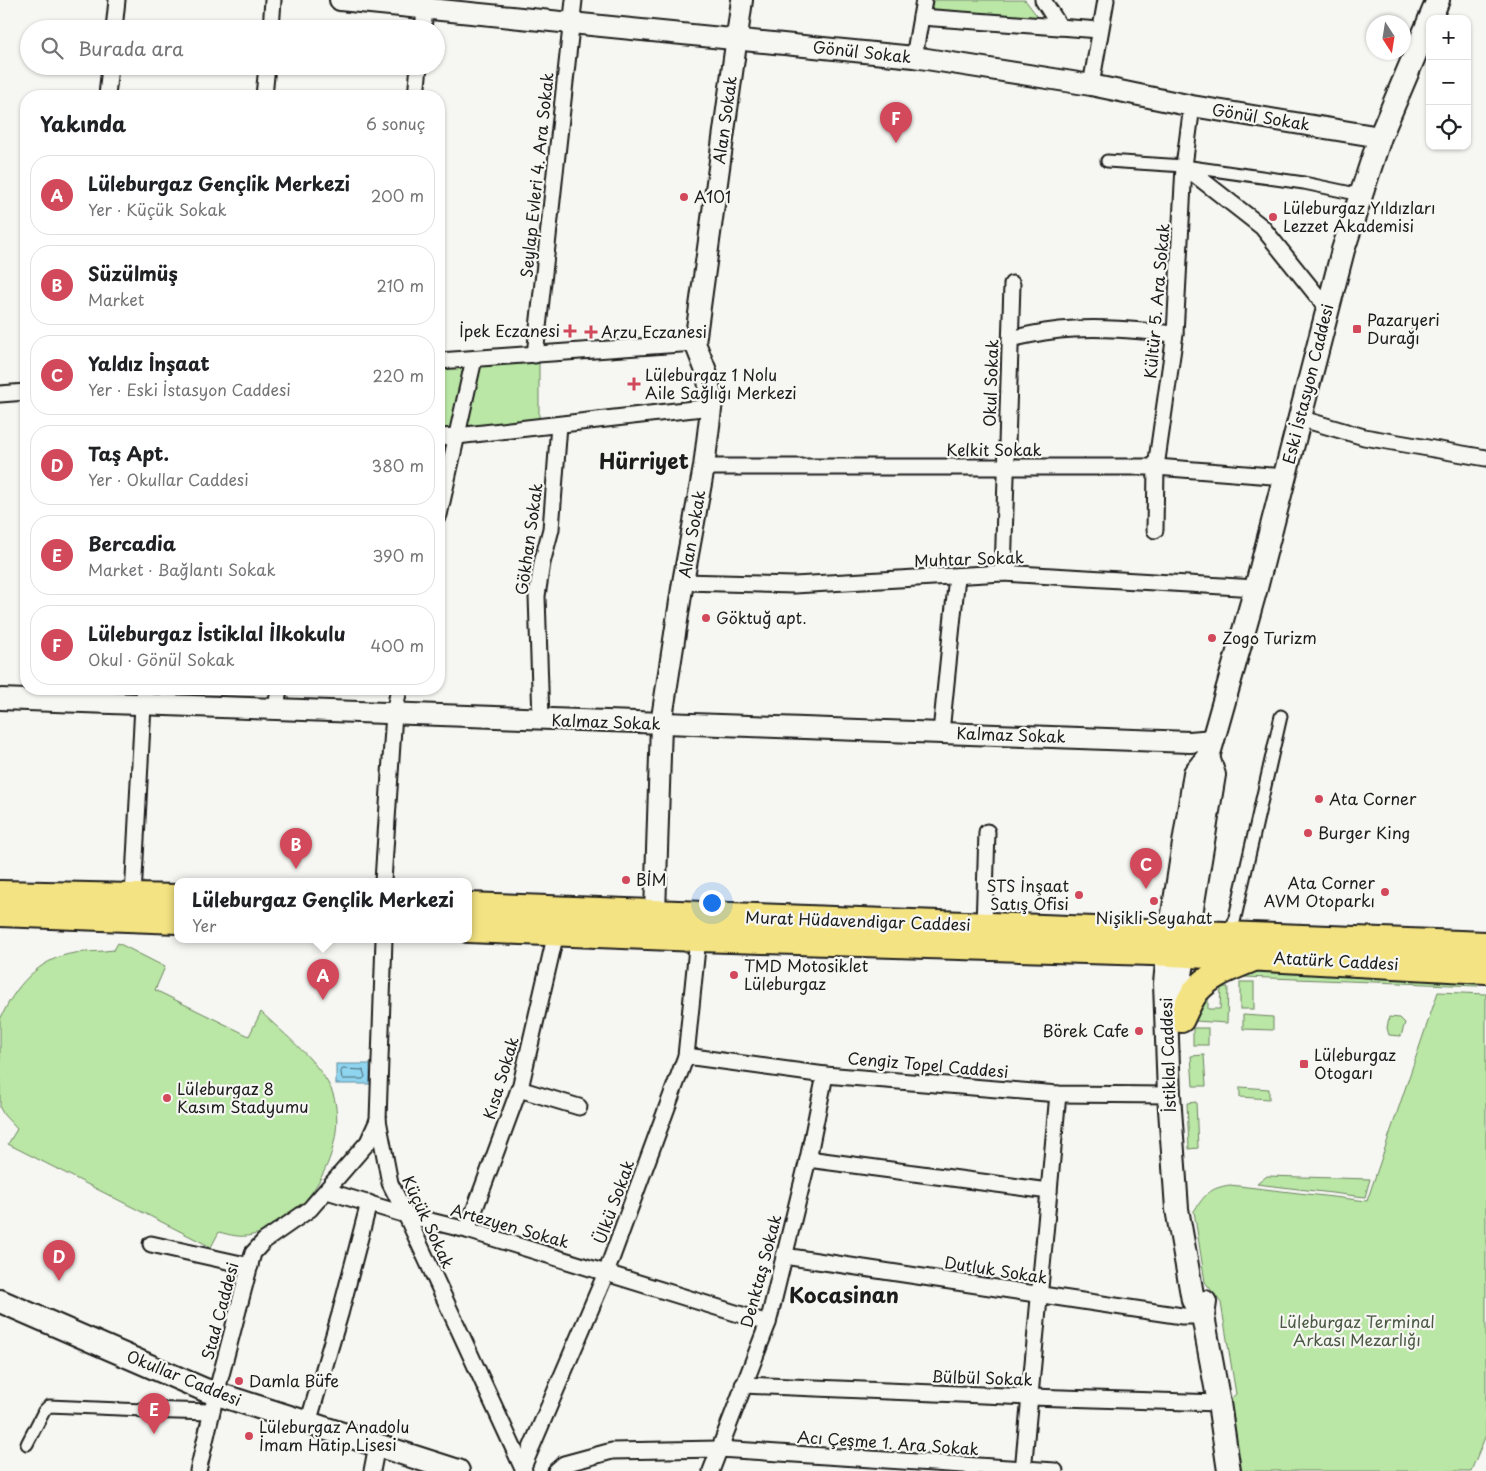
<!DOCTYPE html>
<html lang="tr">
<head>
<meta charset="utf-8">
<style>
  :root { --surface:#fff; --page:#f2f2f2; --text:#202124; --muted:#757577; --line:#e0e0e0; --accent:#d1495b }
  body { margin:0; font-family:"Playpen Sans",sans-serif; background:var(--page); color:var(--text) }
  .controls { position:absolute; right:15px; top:15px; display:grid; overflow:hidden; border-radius:10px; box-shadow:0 1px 4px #0004 }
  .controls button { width:45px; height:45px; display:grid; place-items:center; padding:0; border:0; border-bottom:1px solid var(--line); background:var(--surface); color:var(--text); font:25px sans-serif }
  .compass { position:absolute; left:1366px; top:15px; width:45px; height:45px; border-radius:50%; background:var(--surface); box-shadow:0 1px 4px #0004; rotate:168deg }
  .you { position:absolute; left:711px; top:902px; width:18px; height:18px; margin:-12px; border:4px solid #fff; border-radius:50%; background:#1a73e8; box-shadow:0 0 0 8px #1a73e833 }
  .badge { display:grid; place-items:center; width:32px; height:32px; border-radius:50%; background:var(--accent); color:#fff; font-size:16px; font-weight:700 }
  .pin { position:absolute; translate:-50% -41px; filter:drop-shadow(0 1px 2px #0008) }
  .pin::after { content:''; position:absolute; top:26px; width:18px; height:15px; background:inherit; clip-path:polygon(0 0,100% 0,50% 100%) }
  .popup { position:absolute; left:174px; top:878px; width:298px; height:65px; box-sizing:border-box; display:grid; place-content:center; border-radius:10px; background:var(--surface); filter:drop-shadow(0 1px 4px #0005); font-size:16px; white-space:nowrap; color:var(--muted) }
  .popup b { font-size:19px; color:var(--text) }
  .popup::after { content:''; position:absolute; left:50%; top:100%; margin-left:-10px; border:10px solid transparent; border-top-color:var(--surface) }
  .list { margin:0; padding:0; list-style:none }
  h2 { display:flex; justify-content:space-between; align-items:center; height:65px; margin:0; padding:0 20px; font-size:21px }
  h2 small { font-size:16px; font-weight:400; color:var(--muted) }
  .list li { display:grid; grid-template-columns:32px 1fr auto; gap:15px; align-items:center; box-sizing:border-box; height:80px; margin:0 10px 10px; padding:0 10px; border:1px solid var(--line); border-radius:20px }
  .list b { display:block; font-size:19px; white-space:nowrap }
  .list p { margin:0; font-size:16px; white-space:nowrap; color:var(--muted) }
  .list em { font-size:16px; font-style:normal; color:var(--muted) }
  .icon { flex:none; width:28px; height:28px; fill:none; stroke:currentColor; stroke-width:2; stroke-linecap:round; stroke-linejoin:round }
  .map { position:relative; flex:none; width:1486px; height:1471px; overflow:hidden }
  .search { position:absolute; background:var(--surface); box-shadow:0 1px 4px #0004; left:20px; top:20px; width:425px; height:55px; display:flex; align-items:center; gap:12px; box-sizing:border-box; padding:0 18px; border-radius:28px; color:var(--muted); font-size:19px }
  .panel { position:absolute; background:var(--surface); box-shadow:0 1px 4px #0004; left:20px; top:90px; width:425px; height:605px; border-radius:20px }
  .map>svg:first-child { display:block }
</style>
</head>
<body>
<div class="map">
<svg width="1486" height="1471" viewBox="0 0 1486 1471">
  <rect width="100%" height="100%" fill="#f6f6f2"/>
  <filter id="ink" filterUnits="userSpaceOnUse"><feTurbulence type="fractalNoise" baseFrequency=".02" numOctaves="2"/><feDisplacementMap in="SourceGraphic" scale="10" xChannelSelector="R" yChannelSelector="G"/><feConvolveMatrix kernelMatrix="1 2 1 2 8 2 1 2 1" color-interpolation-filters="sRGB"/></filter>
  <g filter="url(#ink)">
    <g fill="#bae7a5" stroke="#6b8260">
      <path d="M929,0H1025L1041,21L926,14Z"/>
      <path d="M539,361V421L465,429L478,367Z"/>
      <path d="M463,366L452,429H439V368Z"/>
      <path d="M118,943L165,967L155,990L249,1036L261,1012C283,1033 323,1065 333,1094C350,1146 307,1225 252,1235C241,1238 230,1235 219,1232L211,1247L8,1144L17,1129L4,1115L0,1108V1020C14,987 39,958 75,953C88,951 101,952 114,950Z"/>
      <path d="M1245,970L1478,978V986L1244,977Z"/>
      <rect x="1240" y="982" width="14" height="27"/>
      <path d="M1221,987H1228L1227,1023L1195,1021V998L1208,999V1009H1220Z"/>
      <path d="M1438,992L1486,994V1435L1471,1471H1237L1225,1404L1236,1394L1221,1303L1205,1282L1194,1211C1205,1195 1209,1188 1230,1185L1367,1201Z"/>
      <path d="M1243,1015L1273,1017V1030L1243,1029Z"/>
      <path d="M1389,1017L1400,1018L1405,1023L1401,1036L1389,1035L1387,1028Z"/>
      <rect x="1193" y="1028" width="15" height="17"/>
      <path d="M1204,1055L1206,1086H1193L1191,1056Z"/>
      <path d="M1240,1087L1269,1089V1099L1240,1097Z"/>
      <path d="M1196,1102L1198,1148L1189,1149L1187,1103Z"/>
      <path d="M1267,1176L1370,1179L1365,1197L1257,1184Z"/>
    </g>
    <rect fill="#8fd5f0" stroke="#618b9b" x="336" y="1064" width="34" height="20"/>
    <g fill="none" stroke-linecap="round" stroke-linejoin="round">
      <path stroke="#4a6671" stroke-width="1" d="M343,1069L363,1070L365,1077L363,1079H342L341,1072Z"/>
      <g stroke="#1c1c1c" stroke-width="15">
        <g id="pedestrian">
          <path d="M1107,161L1184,166L1304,183L1361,195"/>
          <path d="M1231,935L1281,716"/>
          <path d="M27,1444L44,1411L49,1406L143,1410"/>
        </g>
      </g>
      <g stroke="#1c1c1c" stroke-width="19">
        <g id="minor">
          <path d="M1043,0L1060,27"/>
          <path d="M921,17L1100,30"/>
          <path d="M114,29L117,0"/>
          <path d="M271,29L273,0"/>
          <path d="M423,29L426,0"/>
          <path d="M914,57L924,0"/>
          <path d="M1091,85L1106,0"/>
          <path d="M107,96L110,66"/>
          <path d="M264,96L267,66"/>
          <path d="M416,96L419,66"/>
          <path d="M1184,166L1262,227L1327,308"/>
          <path d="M1010,339C1031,334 1053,330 1074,329C1108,327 1142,331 1175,334"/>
          <path d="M535,355L574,0"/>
          <path d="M439,361L695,343"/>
          <path d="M0,394L26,392"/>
          <path d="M1299,418L1364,437L1486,458"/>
          <path d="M439,437L457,436L711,407"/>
          <path d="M704,467H1156L1285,477"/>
          <path d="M439,515L474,359"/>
          <path d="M1155,530L1156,467L1175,334L1184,166L1192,106"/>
          <path d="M1003,573L1012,284"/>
          <path d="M683,582L794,585L1003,573L1256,588"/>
          <path d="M276,709L279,689"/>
          <path d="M541,719L537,596L542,563L551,529L559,425"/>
          <path d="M941,732L957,576"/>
          <path d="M383,881L394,713L399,689"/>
          <path d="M133,897L143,705L145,689"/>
          <path d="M984,926L987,832"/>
          <path d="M384,939L378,1120L390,1183L406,1215L524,1471"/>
          <path d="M686,1056L825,1075L1058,1094L1169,1095"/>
          <path d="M519,1089L579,1107"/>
          <path d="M808,1159L1049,1191"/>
          <path d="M327,1191L406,1215L467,1230L768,1323"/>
          <path d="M467,1230L521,1084L556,933"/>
          <path d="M151,1244L250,1266"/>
          <path d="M784,1256L1182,1316H1203"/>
          <path d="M743,1385L1031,1397L1219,1403"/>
          <path d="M143,1410L211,1412"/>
          <path d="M308,1423L340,1314L369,1203"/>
          <path d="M523,1467L606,1273L686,1056L698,938"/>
          <path d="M198,1471L216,1394L253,1253L264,1241L310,1209L368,1142L378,1120"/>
          <path d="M372,1471L377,1445"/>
          <path d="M556,1471L564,1464L612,1451L719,1449L1055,1471"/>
          <path d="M711,1471L768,1323L808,1159L825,1075"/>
          <path d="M1023,1471L1058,1094"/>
        </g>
      </g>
      <g stroke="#1c1c1c" stroke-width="24">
        <g id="tertiary">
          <path d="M340,0L914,57L1091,85L1192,106L1380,137"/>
          <path d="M0,699L1190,742L1213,740"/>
          <path d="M655,913L661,724L683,582L704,467L712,401L706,371L695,343L742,0"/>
        </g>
      </g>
      <g stroke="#1c1c1c" stroke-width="26">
        <g id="secondary">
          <path d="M1430,19L1438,0"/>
          <path d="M1180,999V981L1214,775L1208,757"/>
          <path d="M0,1301L205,1390L458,1471"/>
          <path d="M1205,1302L1203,1316L1219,1403L1229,1471"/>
          <path d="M1203,1316L1193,1300L1177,1209L1169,1095L1165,983L1170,933L1195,773L1208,757L1213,740L1256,588L1343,250L1380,137L1430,19"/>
        </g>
      </g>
      <g stroke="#1c1c1c" stroke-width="30">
        <g id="trunk">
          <path d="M0,894L178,898"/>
          <path d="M468,906L1486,945"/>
          <path d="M0,913L178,920"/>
          <path d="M468,929L698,938L1152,952L1486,970"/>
          <path d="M1181,1019C1185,1010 1190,999 1196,991C1210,974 1232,967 1251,959"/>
        </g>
      </g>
      <use href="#pedestrian" stroke="#f6f6f2" stroke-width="11"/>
      <use href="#minor" stroke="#f6f6f2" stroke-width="15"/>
      <use href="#tertiary" stroke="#f6f6f2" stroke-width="20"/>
      <use href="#secondary" stroke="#f6f6f2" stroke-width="22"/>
      <use href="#trunk" stroke="#f4e382" stroke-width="26"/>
    </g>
  </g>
  <g fill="#d1495b" stroke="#f6f6f2" stroke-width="2">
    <circle cx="684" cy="197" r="5"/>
    <circle cx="1273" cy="217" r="5"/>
    <rect x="1352" y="324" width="10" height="10" rx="2.5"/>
    <path d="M567.5 323.5h5v5h5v5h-5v5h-5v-5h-5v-5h5z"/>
    <path d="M588.5 324.5h5v5h5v5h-5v5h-5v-5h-5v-5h5z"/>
    <path d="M631.5 376.5h5v5h5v5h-5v5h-5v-5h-5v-5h5z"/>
    <circle cx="706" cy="618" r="5"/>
    <circle cx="1212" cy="638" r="5"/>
    <circle cx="1319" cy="799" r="5"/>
    <circle cx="1308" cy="833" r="5"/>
    <circle cx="626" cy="880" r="5"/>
    <circle cx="1385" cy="892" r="5"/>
    <circle cx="1079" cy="895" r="5"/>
    <circle cx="1154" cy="901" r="5"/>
    <circle cx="734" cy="975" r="5"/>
    <circle cx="1139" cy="1031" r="5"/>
    <rect x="1299" y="1059" width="10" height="10" rx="2.5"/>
    <circle cx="167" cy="1098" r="5"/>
    <circle cx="239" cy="1381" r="5"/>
    <circle cx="249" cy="1436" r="5"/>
  </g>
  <g text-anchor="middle" stroke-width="4.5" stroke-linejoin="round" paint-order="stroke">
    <g font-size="16" fill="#1c1c1c" stroke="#f6f6f2">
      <text transform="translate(862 52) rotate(6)" y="6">Gönül Sokak</text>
      <text transform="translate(1261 117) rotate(9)" y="6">Gönül Sokak</text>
      <text transform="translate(725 120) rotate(-82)" y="6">Alan Sokak</text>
      <text transform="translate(537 175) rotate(-84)" y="6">Seylap Evleri 4. Ara Sokak</text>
      <text transform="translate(1157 301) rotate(-85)" y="6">Kültür 5. Ara Sokak</text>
      <text transform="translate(991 383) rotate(-88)" y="6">Okul Sokak</text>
      <text transform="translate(1308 384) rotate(-76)" y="6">Eski İstasyon Caddesi</text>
      <text x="994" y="456">Kelkit Sokak</text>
      <text transform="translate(692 534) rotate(-80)" y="6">Alan Sokak</text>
      <text transform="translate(529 539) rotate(-82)" y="6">Gökhan Sokak</text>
      <text transform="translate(969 559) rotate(-2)" y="6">Muhtar Sokak</text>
      <text transform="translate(606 722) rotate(2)" y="6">Kalmaz Sokak</text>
      <text transform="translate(1011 735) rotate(2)" y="6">Kalmaz Sokak</text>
      <text transform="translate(858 921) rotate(2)" y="6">Murat Hüdavendigar Caddesi</text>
      <text transform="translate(1336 961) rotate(3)" y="6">Atatürk Caddesi</text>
      <text transform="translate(1168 1055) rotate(-92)" y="6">İstiklal Caddesi</text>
      <text transform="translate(928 1065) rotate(5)" y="6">Cengiz Topel Caddesi</text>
      <text transform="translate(501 1078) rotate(-73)" y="6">Kısa Sokak</text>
      <text transform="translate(614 1202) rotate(-70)" y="6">Ülkü Sokak</text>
      <text transform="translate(428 1222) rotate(65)" y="6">Küçük Sokak</text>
      <text transform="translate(510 1226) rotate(16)" y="6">Artezyen Sokak</text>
      <text transform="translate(996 1270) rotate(9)" y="6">Dutluk Sokak</text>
      <text transform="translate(761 1271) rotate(-75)" y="6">Denktaş Sokak</text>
      <text transform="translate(220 1311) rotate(-75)" y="6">Stad Caddesi</text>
      <text transform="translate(184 1378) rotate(22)" y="6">Okullar Caddesi</text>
      <text transform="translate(982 1378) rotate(2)" y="6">Bülbül Sokak</text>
      <text transform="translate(888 1443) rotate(4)" y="6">Acı Çeşme 1. Ara Sokak</text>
    </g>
    <g font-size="16" fill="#1c1c1c" stroke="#f6f6f2" text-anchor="start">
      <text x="694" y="203">A101</text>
      <text x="1283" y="214">Lüleburgaz Yıldızları<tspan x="1283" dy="18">Lezzet Akademisi</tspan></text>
      <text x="1367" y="326">Pazaryeri<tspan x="1367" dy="18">Durağı</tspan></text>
      <text x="560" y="337" text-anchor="end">İpek Eczanesi</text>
      <text x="601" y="338">Arzu Eczanesi</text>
      <text x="645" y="381">Lüleburgaz 1 Nolu<tspan x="645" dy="18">Aile Sağlığı Merkezi</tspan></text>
      <text x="716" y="624">Göktuğ apt.</text>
      <text x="1222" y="644">Zogo Turizm</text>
      <text x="1329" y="805">Ata Corner</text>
      <text x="1318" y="839">Burger King</text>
      <text x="636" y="886">BİM</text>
      <text x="1375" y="889" text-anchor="end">Ata Corner<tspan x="1375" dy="18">AVM Otoparkı</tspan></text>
      <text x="1069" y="892" text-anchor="end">STS İnşaat<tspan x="1069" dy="18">Satış Ofisi</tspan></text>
      <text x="1154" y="924" text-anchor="middle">Nişikli Seyahat</text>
      <text x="744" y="972">TMD Motosiklet<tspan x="744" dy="18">Lüleburgaz</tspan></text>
      <text x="1129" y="1037" text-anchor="end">Börek Cafe</text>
      <text x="1314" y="1061">Lüleburgaz<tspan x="1314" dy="18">Otogarı</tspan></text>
      <text x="177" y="1095">Lüleburgaz 8<tspan x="177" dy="18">Kasım Stadyumu</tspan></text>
      <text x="249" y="1387">Damla Büfe</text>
      <text x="259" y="1433">Lüleburgaz Anadolu<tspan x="259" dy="18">İmam Hatip Lisesi</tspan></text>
    </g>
    <g font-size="16" fill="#4b5945" stroke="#f6f6f2">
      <text x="1357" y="1328">Lüleburgaz Terminal<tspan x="1357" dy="18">Arkası Mezarlığı</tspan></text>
    </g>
    <g font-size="21" font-weight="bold" fill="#1c1c1c" stroke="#f6f6f2">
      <text x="644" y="469">Hürriyet</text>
      <text x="844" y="1303">Kocasinan</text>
    </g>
  </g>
</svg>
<div class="controls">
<button>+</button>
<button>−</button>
<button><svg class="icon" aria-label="locate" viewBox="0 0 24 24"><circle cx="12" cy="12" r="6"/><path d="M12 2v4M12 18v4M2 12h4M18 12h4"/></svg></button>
</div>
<svg class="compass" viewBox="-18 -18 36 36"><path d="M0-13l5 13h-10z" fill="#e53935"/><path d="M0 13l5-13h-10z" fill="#757577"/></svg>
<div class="you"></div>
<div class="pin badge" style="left:323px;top:1000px">A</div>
<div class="popup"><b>Lüleburgaz Gençlik Merkezi</b>Yer</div>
<div class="pin badge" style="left:296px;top:869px">B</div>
<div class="pin badge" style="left:1146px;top:889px">C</div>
<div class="pin badge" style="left:59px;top:1281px">D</div>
<div class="pin badge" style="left:154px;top:1434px">E</div>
<div class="pin badge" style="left:896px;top:143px">F</div>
<div class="search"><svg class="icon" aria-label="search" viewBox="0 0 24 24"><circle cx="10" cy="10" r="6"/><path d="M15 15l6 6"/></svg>Burada ara</div>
<section class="panel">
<h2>Yakında<small>6 sonuç</small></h2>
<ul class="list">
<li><span class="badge">A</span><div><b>Lüleburgaz Gençlik Merkezi</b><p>Yer · Küçük Sokak</p></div><em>200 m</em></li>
<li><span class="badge">B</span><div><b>Süzülmüş</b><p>Market</p></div><em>210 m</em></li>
<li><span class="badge">C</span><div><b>Yaldız İnşaat</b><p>Yer · Eski İstasyon Caddesi</p></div><em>220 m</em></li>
<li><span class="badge">D</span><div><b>Taş Apt.</b><p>Yer · Okullar Caddesi</p></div><em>380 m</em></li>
<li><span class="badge">E</span><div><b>Bercadia</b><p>Market · Bağlantı Sokak</p></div><em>390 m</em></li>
<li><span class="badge">F</span><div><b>Lüleburgaz İstiklal İlkokulu</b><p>Okul · Gönül Sokak</p></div><em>400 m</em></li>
</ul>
</section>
</div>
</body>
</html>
